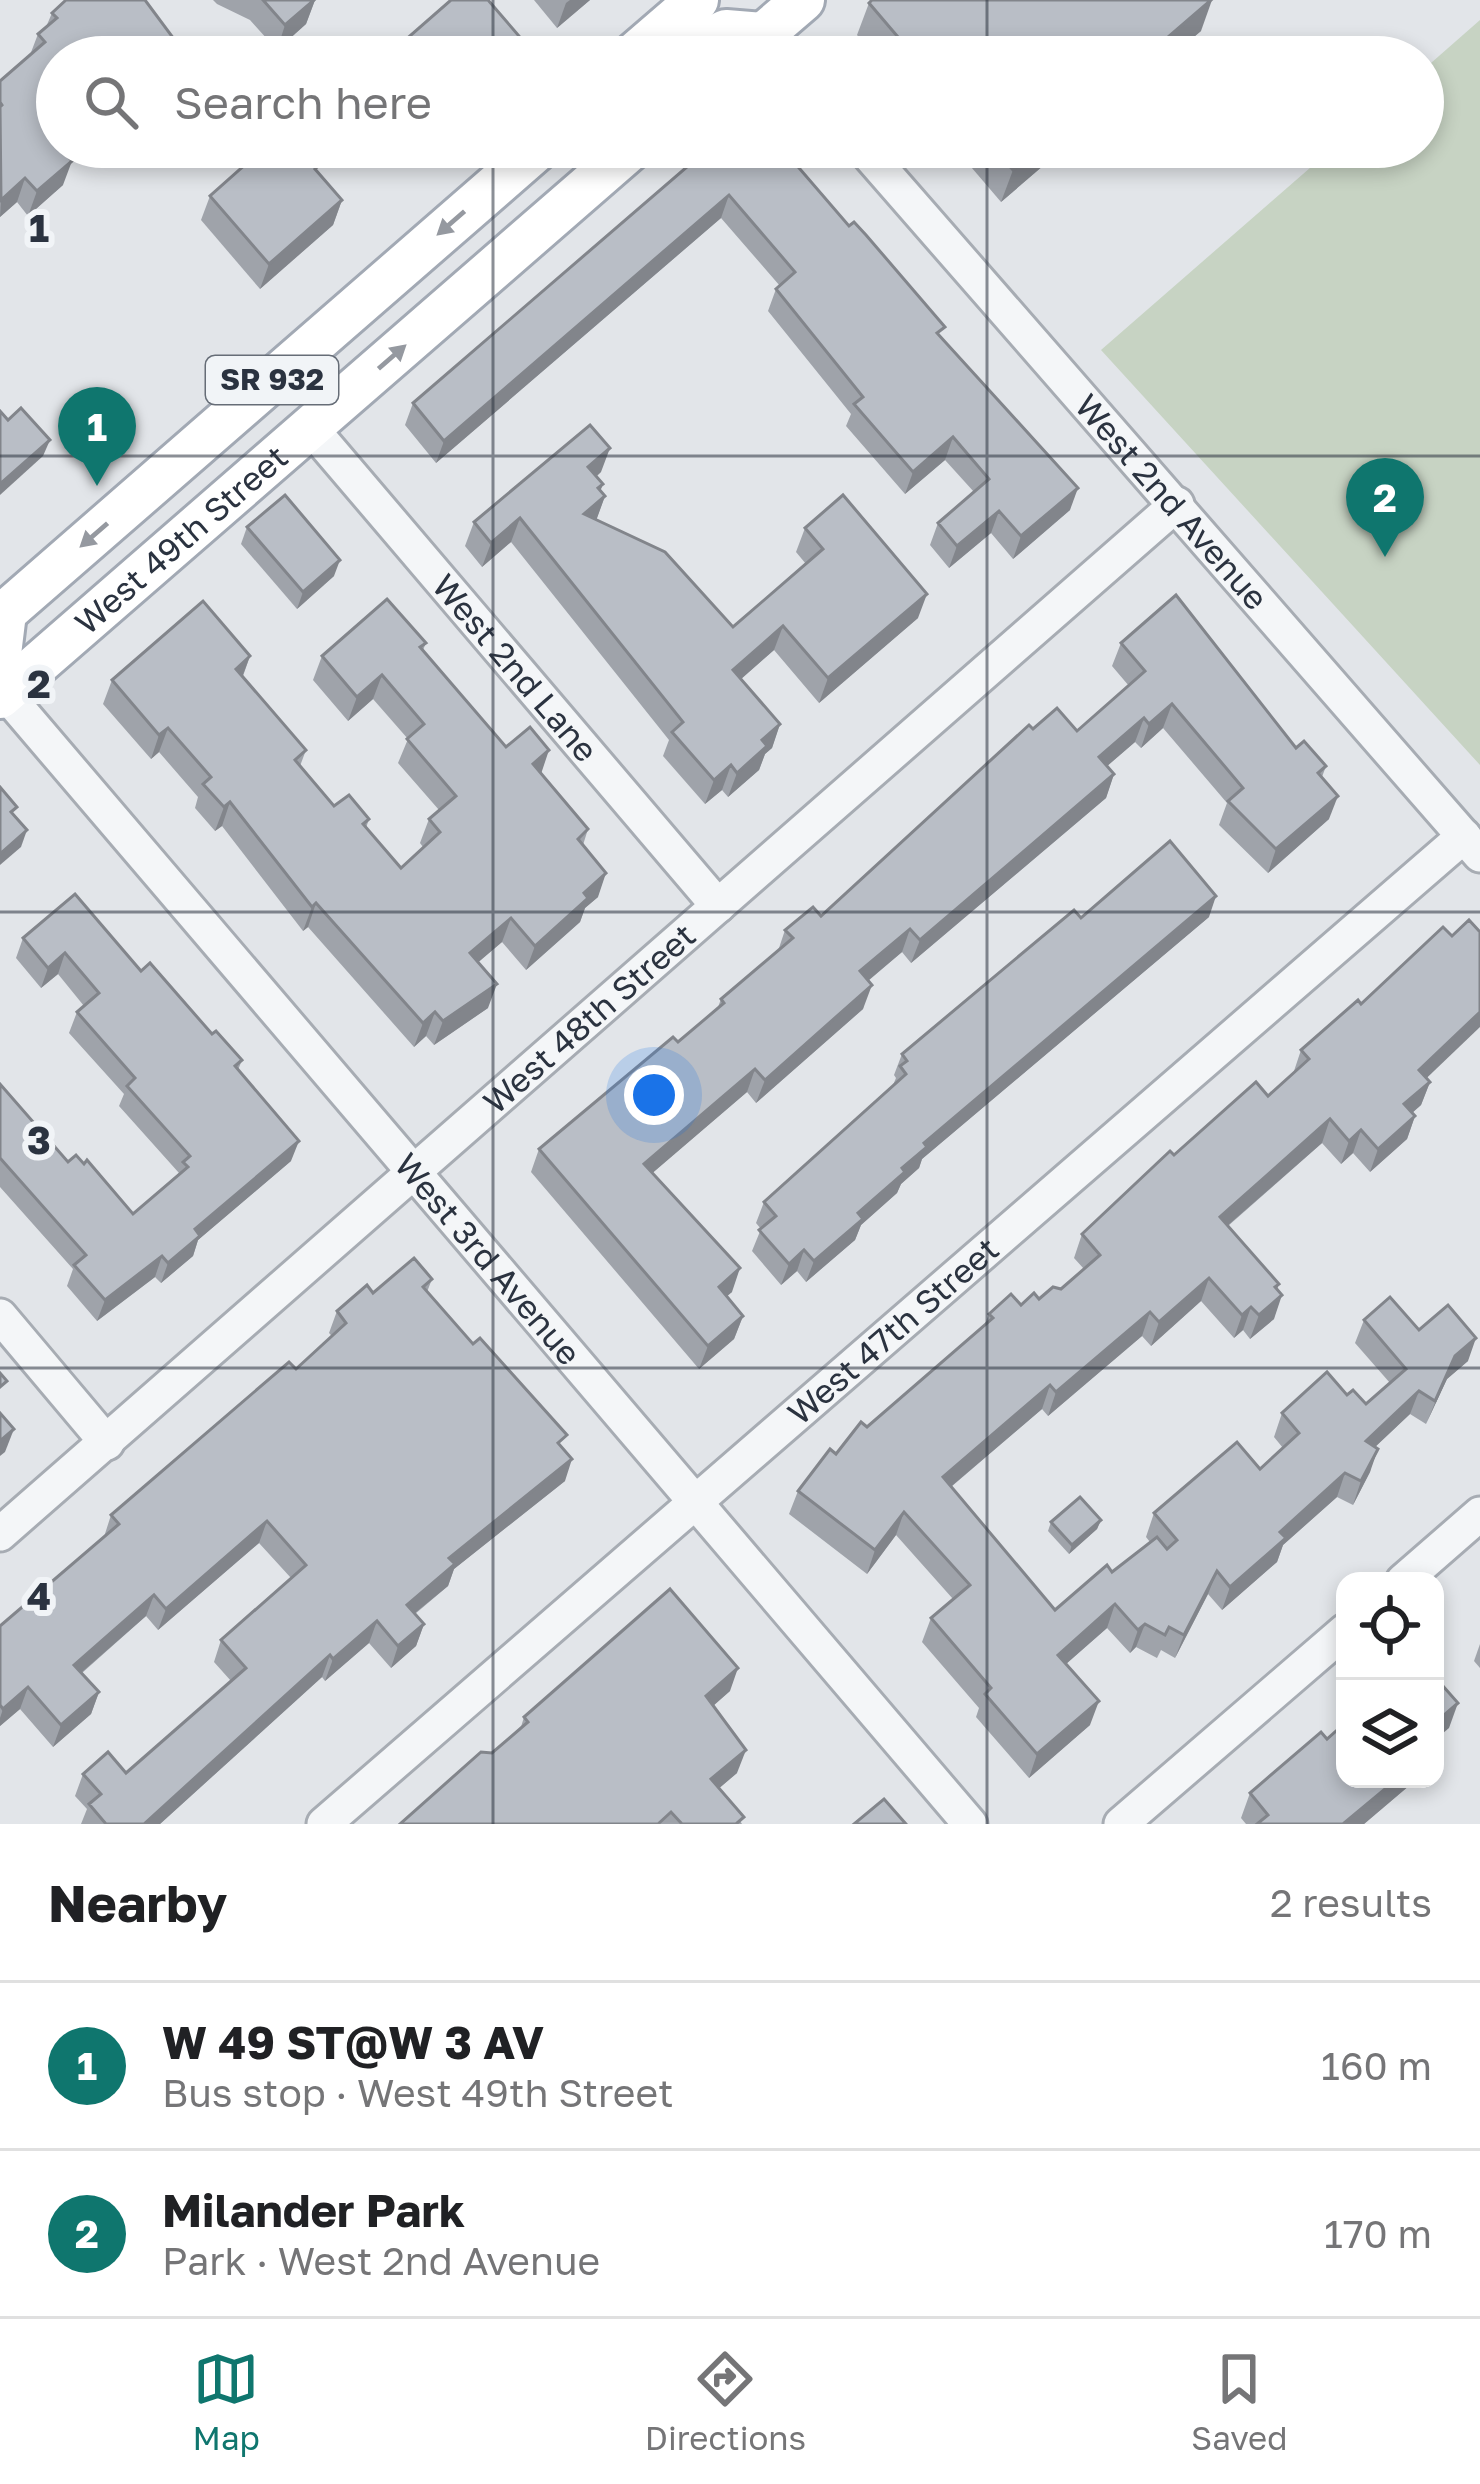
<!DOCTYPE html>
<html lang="en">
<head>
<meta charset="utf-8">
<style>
  :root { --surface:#fff; --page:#f6f6f6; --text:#202124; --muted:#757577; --line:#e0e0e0; --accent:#0f766e }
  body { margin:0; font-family:"Golos Text",sans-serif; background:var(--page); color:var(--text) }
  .controls { position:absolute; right:36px; bottom:36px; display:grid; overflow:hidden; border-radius:24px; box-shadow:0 6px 18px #0003 }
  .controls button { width:108px; height:108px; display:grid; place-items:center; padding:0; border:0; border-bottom:3px solid var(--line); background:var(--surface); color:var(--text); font:60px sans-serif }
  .you { position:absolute; left:654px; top:1095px; width:42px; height:42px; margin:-30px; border:9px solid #fff; border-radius:50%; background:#1a73e8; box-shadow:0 0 0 18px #1a73e833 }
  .badge { display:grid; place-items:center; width:78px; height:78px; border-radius:50%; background:var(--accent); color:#fff; font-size:39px; font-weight:700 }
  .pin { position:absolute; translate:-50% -99px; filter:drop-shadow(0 3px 6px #0008) }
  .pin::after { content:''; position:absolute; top:63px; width:42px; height:36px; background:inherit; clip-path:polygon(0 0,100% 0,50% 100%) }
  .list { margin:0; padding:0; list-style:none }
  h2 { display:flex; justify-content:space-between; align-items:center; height:156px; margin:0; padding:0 48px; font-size:51px }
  h2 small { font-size:39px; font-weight:400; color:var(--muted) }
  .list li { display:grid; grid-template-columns:78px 1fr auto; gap:36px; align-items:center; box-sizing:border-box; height:168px; padding:0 48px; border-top:3px solid var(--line) }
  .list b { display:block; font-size:45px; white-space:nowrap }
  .list p { margin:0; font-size:39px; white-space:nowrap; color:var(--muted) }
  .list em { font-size:39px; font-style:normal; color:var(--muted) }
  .icon { flex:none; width:66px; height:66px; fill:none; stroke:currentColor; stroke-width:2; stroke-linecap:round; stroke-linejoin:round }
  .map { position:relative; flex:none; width:1480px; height:1824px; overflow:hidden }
  .search { position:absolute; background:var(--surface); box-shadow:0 6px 18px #0003; left:36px; right:36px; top:36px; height:132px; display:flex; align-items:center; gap:30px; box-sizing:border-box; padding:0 42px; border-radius:66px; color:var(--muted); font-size:45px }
  .sheet { height:492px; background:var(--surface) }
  nav { display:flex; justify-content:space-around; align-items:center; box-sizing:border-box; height:168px; border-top:3px solid var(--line); background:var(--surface); font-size:33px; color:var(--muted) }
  nav a { display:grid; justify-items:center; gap:6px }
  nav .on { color:var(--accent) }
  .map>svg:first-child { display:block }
</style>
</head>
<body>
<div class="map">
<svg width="1480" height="1824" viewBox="0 0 1480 1824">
  <rect width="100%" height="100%" fill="#e2e5e9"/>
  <path fill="#c7d3c3" d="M1480,20V765L1101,350L1334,147H1423V70Z"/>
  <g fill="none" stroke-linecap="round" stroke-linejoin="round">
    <g stroke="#a7acb3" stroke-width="39">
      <g id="minor">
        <path id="s1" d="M862,147L1480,855"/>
        <path id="s2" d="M311,428L718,906"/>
        <path id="s3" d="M5,693L970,1824"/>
        <path d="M0,1316L107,1443"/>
        <path id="s4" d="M0,1534L1177,504"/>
        <path d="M1403,1581L1480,1514"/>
        <path id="s5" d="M324,1824L1464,836"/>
        <path d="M1121,1824L1345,1631"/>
      </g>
    </g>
    <g stroke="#a2a9b4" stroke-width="48">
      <g id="major">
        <path d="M745,50L803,0"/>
        <path d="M631,57L697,0"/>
        <path d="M671,57L726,31L764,34"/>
        <path d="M0,617L540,147"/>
        <path d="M0,654L5,613"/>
        <path id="s6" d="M0,697L633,147"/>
      </g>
    </g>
    <use href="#minor" stroke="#f4f6f8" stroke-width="33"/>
    <use href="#major" stroke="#fff" stroke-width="42"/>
  </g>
  <g fill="#9fa3aa">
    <path d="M66,0L57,57V140L55,142L63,185L28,216L17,202L0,217V81L30,55L38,34L46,27L52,13Z"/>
    <path d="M213,0H315L306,24L277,50L250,20L217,4Z"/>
    <path d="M534,0H590L557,28Z"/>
    <path d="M869,3L1201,31L1170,57H876L857,35Z"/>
    <path d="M710,147L941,337L1070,510L1013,559L991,533L949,568L930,545L938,523L974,492L945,460L905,494L846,426L851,414L768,311L776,289L780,286L721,218L436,463L405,425L413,403Z"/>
    <path d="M954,147H1065L1001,202Z"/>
    <path d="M320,175L342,200L333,225L260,289L201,220L210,196Z"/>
    <path d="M601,472L597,476L603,484L600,491L605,496L596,520L733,627L806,564L796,552L805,528L918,618L819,703L774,650L741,679L780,724L772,748L765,754L759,770L728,797L722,790L705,804L663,756L669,740L511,542L482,567L465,546L474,522Z"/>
    <path d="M247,527L334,576L297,609L241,544Z"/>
    <path d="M426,643L423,650L506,747L541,774L588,829L583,845L598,897L585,908L580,922L526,970L502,942L478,962L488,1008L434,1045L426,1036L414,1047L308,927L303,931L222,826L215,831L195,808L198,797L159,752L151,759L103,704L112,680L250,656L243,676L306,750L300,766L334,806L369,819L366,828L401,868L423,847L420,843L429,819L439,810L398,763L408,739L373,699L348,721L313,680L322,656Z"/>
    <path d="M1121,643L1326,766L1322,777L1329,819L1268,873L1219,825L1227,803L1163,728L1141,748L1135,742L1107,766L1114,774L1106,798L911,963L902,952L868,981L863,1009L756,1103L747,1092L652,1173L732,1292L726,1296L743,1316L734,1339L699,1369L531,1172L539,1149L678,1042L717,1010L721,999L778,951L785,930L821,916L1033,729L1077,731L1129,686L1112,666Z"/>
    <path d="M1209,917L922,1159L919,1168L901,1184L897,1193L861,1225L855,1240L806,1282L797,1271L781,1285L752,1251L761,1229L756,1223L764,1202L893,1085L896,1078L894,1075L902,1054L1081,918Z"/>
    <path d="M23,938L141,971L242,1060L238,1070L291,1161L198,1240L193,1256L161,1283L155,1277L97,1321L67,1286L73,1269L0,1187V1084L68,1162L133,1214L179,1173L119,1106L124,1094L69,1033L77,1012L84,1006L58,974L41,988L16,958Z"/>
    <path d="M1301,1050L1427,1078L1430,1082L1421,1105L1412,1113L1415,1116L1407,1139L1370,1172L1353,1153L1341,1164L1322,1143L1228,1226L1277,1289L1274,1319L1250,1339L1243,1330L1234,1338L1201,1301L1151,1346L1142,1336L1048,1416L1042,1409L951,1487L1055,1610L1112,1572L1150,1542L1146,1537L1154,1513L1260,1469L1283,1448L1274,1437L1282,1413L1347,1395L1366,1404L1390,1383L1355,1343L1364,1320L1419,1330L1468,1361L1447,1379L1426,1424L1410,1414L1375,1447L1370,1472L1353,1505L1337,1497L1283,1545L1277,1562L1222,1610L1208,1594L1175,1658L1161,1650L1157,1658L1136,1647L1130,1653L1107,1628L1066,1664L1090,1725L1029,1778L976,1717L979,1708L922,1642L931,1618L953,1599L896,1535L867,1574L789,1514L798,1491L836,1454L984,1326L989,1314L1039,1299L1061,1289L1084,1269L1074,1258L1082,1234L1174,1155L1268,1096L1293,1074Z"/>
    <path d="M432,1279L427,1292L563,1448L565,1481L454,1569L448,1586L415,1614L424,1624L416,1646L391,1668L369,1643L325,1681L322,1677L160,1824H81L87,1809L75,1796L83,1774L126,1773L231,1681L214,1662L221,1640L291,1578L259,1543L158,1630L146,1616L82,1673L99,1692L91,1714L53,1747L20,1709L0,1726V1626L104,1537L111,1515L296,1369L332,1336L329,1333L337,1311L373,1293Z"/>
    <path d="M1101,1520L1097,1529L1069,1554L1048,1531L1051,1522Z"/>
    <path d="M1480,1644V1668L1474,1661Z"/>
    <path d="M730,1691L713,1706L737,1773L719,1788L742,1824H400L492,1753L521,1727L524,1717Z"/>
    <path d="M1327,1739L1345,1779H1417L1364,1824H1246L1241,1818L1250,1793Z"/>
  </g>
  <g fill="#82858b">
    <path d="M315,0L306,24L277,50L285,25Z"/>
    <path d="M570,0H590L557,28L566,3Z"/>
    <path d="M1212,0L1201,31L1170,57H1145Z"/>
    <path d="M519,36L512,57H495Z"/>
    <path d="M174,39L168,57H154Z"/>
    <path d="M57,124V140L39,156L47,132Z"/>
    <path d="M1040,147H1065L1001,202L1013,170Z"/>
    <path d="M72,161L63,185L28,216L37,191Z"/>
    <path d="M25,178L17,202L0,217L1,200Z"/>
    <path d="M729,195L721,218L436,463L444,441Z"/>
    <path d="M342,200L333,225L260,289L269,264Z"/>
    <path d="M953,437L945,460L905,494L913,472Z"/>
    <path d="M50,440L43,456L0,495V484Z"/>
    <path d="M610,448L601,472L579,491L588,467Z"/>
    <path d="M603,484L595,504L605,496L596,521L584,514L598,488Z"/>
    <path d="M1078,488L1070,510L1013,559L1021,536Z"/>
    <path d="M999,511L991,533L949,568L957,546Z"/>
    <path d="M520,518L511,542L482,567L491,543Z"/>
    <path d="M340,560L334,576L297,609L303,592Z"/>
    <path d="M927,594L918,618L819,703L828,678Z"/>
    <path d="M783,626L774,650L724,694L733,670Z"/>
    <path d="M250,656L241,680L236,669Z"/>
    <path d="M382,675L373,699L348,721L357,697Z"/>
    <path d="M1172,704L1163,728L1141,748L1149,724Z"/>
    <path d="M1144,718L1135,742L1091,780L1099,757Z"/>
    <path d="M780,724L772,748L765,754L759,770L728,797L737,773L762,740Z"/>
    <path d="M168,728L159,752L151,759L159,735Z"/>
    <path d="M549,750L541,774L533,764Z"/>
    <path d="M731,765L722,790L705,804L714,780Z"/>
    <path d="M1114,774L1106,798L911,963L920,940Z"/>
    <path d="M1338,796L1329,819L1268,873L1276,849Z"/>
    <path d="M230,802L222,826L215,831L224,807Z"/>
    <path d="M27,830L21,847L0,865V854Z"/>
    <path d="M606,873L598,897L585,908L580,922L526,970L535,946L584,893Z"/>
    <path d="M1216,896L1209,917L922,1159L919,1168L901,1184L897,1193L861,1225L855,1240L806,1282L814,1261L924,1143Z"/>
    <path d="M316,903L308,927L303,931L312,907Z"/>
    <path d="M511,918L502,942L461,977L470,953Z"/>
    <path d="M910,929L902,952L851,995L860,971Z"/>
    <path d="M65,953L58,974L41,988L48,968Z"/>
    <path d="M497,984L488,1008L434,1045L443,1021Z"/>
    <path d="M872,985L863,1009L756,1103L765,1080Z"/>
    <path d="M435,1012L426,1036L414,1047L423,1023Z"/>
    <path d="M1480,1012V1027L1411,1093L1419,1070Z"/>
    <path d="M755,1069L747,1092L635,1188L644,1164Z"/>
    <path d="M1430,1082L1421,1105L1396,1127L1404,1104Z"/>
    <path d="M1415,1116L1407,1139L1370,1172L1378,1149Z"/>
    <path d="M1330,1119L1322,1143L1211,1240L1220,1217Z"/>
    <path d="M1361,1130L1353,1153L1341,1164L1349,1141Z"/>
    <path d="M299,1141L291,1161L198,1240L193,1256L161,1283L168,1263L195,1229Z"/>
    <path d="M804,1250L797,1271L781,1285L789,1264Z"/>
    <path d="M162,1256L155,1277L97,1321L105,1300Z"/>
    <path d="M740,1268L732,1292L710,1311L719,1287Z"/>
    <path d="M1209,1278L1201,1301L1151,1346L1159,1322Z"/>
    <path d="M1279,1284L1271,1305L1282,1295L1274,1319L1250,1339L1259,1315L1275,1287Z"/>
    <path d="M1251,1307L1243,1330L1234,1338L1242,1315Z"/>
    <path d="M1150,1312L1142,1336L1048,1416L1056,1392Z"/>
    <path d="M743,1316L734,1339L699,1369L708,1346Z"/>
    <path d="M1476,1338L1468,1361L1447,1379L1426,1424L1455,1356Z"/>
    <path d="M1050,1385L1042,1409L934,1501L943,1477Z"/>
    <path d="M1419,1391L1410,1414L1357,1464L1366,1441Z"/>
    <path d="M14,1429L5,1452L0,1456V1441Z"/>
    <path d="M1378,1449L1370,1472L1353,1505L1361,1481Z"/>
    <path d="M572,1459L565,1481L454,1569L448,1586L399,1626L407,1605L449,1558Z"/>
    <path d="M1345,1473L1337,1497L1283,1545L1277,1562L1222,1610L1230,1587L1280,1532Z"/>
    <path d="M904,1512L896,1535L867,1574L875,1550Z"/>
    <path d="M1101,1520L1097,1529L1069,1554L1072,1545Z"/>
    <path d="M267,1521L259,1543L158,1630L166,1609Z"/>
    <path d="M1217,1571L1208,1594L1175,1658L1184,1635Z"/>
    <path d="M154,1595L146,1616L66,1686L74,1665Z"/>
    <path d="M1115,1604L1107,1628L1050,1678L1058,1655Z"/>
    <path d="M377,1621L369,1643L325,1681L333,1659Z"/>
    <path d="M424,1624L416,1646L391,1668L398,1646Z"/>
    <path d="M1145,1624L1136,1647L1130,1653L1138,1630Z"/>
    <path d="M330,1655L322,1677L160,1824H144Z"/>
    <path d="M738,1668L730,1691L698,1719L706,1696Z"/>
    <path d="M28,1687L20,1709L0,1726V1718L3,1709Z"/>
    <path d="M99,1692L91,1714L53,1747L61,1725Z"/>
    <path d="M1099,1701L1090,1725L1029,1778L1037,1754Z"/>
    <path d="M1458,1703L1449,1728L1435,1740V1723Z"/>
    <path d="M746,1750L737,1773L703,1802L711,1779Z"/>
    <path d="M1397,1779H1417L1364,1824H1343Z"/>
  </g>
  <g fill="#b9bec6" stroke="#82858b" stroke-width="3">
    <path d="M66,0H145L174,39L154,57H57V124L47,132L57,143V147H60L72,161L37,191L25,178L1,200L0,107L2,105L0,102V81L45,42L38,34L57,18L52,13Z"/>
    <path d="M263,0H314L285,25Z"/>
    <path d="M451,0H488L519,36L495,57H389L388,55Z"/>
    <path d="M872,0H1211L1145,57H915L869,3Z"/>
    <path d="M265,147H316L326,159L315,169L342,200L269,264L210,196Z"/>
    <path d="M710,147H781L849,226L854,222L866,235L945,327L937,333L1078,488L1021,536L999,511L957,546L938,523L989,479L953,437L913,472L854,404L863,397L776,289L795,272L729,195L444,441L413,403Z"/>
    <path d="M992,147H1040L1013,170Z"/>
    <path d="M21,408L50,440L0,484V411L8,420Z"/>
    <path d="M590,425L610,448L588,467L603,484L598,488L605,496L584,514L665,552L733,627L823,549L805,528L843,495L927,594L828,678L783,626L733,670L780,724L762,740L767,746L737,773L731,765L714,780L672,732L683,722L520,518L491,543L474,522Z"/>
    <path d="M285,495L340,560L303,592L247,527Z"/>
    <path d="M1176,595L1296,748L1304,741L1326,766L1318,773L1338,796L1276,849L1228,801L1243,788L1172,704L1149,724L1144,718L1099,757L1114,774L920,940L910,929L860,971L872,985L765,1080L755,1069L644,1164L740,1268L719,1287L743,1316L708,1346L539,1149L673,1037L678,1042L724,1003L721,999L793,938L785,930L813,907L821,916L1029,725L1033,729L1057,708L1077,731L1145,671L1121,643Z"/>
    <path d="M387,599L426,643L420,647L506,747L530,727L549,750L533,764L588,829L578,839L606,873L584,893L588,898L535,946L511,918L470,953L497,984L443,1021L435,1012L423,1023L316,903L312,907L230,802L224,807L203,784L211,777L168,728L159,735L112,680L203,601L250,656L236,669L306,750L295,760L334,806L349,795L369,819L363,824L401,868L440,832L429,819L456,796L407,739L424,724L382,675L357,697L322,656Z"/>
    <path d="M0,787L17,807L11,812L27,830L0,854Z"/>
    <path d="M1170,841L1216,896L924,1143L927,1147L902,1168L905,1172L858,1213L863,1219L814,1261L804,1250L789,1264L759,1230L776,1216L764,1202L906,1074L900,1066L907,1061L902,1054L1074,910L1081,918Z"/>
    <path d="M75,894L141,971L150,963L212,1034L216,1031L242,1060L235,1066L299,1141L195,1229L200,1236L168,1263L162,1256L105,1300L74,1265L86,1255L0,1158V1084L68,1162L76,1155L84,1164L87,1160L133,1214L188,1167L183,1162L190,1156L127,1086L135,1078L77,1012L99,993L65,953L48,968L23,938Z"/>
    <path d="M1469,920L1480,932V1012L1419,1070L1430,1082L1404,1104L1415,1116L1378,1149L1361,1130L1349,1141L1330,1119L1220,1217L1279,1284L1275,1287L1282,1295L1259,1315L1251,1307L1242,1315L1209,1278L1159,1322L1150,1312L1056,1392L1050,1385L943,1477L1055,1610L1107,1565L1112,1572L1157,1537L1167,1549L1177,1540L1154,1513L1237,1442L1260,1469L1299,1433L1282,1413L1327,1372L1347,1395L1353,1390L1366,1404L1406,1369L1364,1320L1390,1297L1419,1330L1448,1305L1476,1338L1455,1356L1435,1401L1419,1391L1366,1441L1378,1449L1361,1481L1345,1473L1280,1532L1286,1538L1230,1587L1217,1571L1184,1635L1169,1627L1165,1635L1145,1624L1138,1630L1115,1604L1058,1655L1099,1701L1037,1754L985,1694L991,1688L931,1618L970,1585L904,1512L875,1550L798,1491L830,1449L836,1454L861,1422L867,1427L993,1318L989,1314L1011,1294L1021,1305L1034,1293L1039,1299L1053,1287L1061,1289L1100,1255L1082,1234L1170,1151L1174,1155L1256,1082L1268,1096L1309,1059L1301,1050L1358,1000L1361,1004L1443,927L1452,936Z"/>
    <path d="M414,1258L432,1279L423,1287L473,1344L480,1338L567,1435L558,1443L572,1459L449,1558L455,1564L407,1605L424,1624L398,1646L377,1621L333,1659L330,1655L144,1824H106L89,1804L101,1794L83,1774L108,1752L126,1773L246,1668L221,1640L306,1565L267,1521L166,1609L154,1595L74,1665L99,1692L61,1725L28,1687L3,1709L0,1705V1626L119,1524L111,1515L289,1362L296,1369L346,1323L337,1311L367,1285L373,1293Z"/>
    <path d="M0,1373L7,1381L0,1387Z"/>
    <path d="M0,1413L14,1429L0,1441Z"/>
    <path d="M1080,1497L1101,1520L1072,1545L1051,1522Z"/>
    <path d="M670,1589L738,1668L706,1696L746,1750L711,1779L744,1817L736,1824H682L671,1812L658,1824H400L481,1752L492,1753L528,1722L524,1717Z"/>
    <path d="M1435,1677L1458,1703L1435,1723Z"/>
    <path d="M1345,1723V1779H1397L1343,1824H1257L1268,1815L1250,1793L1321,1732L1327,1739Z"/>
    <path d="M884,1799L906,1824H854Z"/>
  </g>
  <defs><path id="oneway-solid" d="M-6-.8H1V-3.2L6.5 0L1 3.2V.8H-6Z" transform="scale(3)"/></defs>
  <g fill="#9599a0">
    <use href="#oneway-solid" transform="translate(451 223) rotate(139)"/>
    <use href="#oneway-solid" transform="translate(392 357) rotate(-41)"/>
    <use href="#oneway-solid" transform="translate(94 535) rotate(139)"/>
  </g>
  <path fill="none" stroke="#2b3340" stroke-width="3" stroke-opacity="0.55" d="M493,0V57M987,0V57M493,147V1824M987,147V1824M0,456H1480M0,912H1480M0,1368H1480"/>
  <g text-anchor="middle" stroke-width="12" stroke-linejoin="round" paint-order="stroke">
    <rect fill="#f1f4f7" stroke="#666d77" stroke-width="3" x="206" y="356" width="132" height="48" rx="9"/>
    <g font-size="30" font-weight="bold" fill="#2b3340">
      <text x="272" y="390">SR 932</text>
    </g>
    <g font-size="33" fill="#2b3340" stroke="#f1f4f7">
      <text dy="12" stroke="none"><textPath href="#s1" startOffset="471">West 2nd Avenue</textPath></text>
      <text dy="12" stroke="none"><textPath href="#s6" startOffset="240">West 49th Street</textPath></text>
      <text dy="12" stroke="none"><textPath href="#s2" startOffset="315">West 2nd Lane</textPath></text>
      <text dy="12" stroke="none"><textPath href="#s4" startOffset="783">West 48th Street</textPath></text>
      <text dy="12" stroke="none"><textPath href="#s3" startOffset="744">West 3rd Avenue</textPath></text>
      <text dy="12" stroke="none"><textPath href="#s5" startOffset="753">West 47th Street</textPath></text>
    </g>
  </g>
  <g font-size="39" text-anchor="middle" font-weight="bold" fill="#2b3340" stroke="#f1f4f7" stroke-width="12" stroke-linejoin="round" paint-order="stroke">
    <text x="39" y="242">1</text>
    <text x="39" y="698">2</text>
    <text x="39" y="1154">3</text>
    <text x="39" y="1610">4</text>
  </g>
</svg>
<div class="controls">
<button><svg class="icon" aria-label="locate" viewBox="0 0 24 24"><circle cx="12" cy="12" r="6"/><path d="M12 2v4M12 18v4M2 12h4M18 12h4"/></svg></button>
<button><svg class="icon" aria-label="layers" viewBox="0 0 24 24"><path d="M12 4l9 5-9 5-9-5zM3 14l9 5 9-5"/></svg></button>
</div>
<div class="you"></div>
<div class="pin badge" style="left:97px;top:486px">1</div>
<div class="pin badge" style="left:1385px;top:557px">2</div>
<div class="search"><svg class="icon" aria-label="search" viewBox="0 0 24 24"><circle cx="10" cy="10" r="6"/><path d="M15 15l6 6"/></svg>Search here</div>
</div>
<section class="sheet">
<h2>Nearby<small>2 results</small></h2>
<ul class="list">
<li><span class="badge">1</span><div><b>W 49 ST@W 3 AV</b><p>Bus stop · West 49th Street</p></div><em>160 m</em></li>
<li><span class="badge">2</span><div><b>Milander Park</b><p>Park · West 2nd Avenue</p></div><em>170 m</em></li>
</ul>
</section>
<nav>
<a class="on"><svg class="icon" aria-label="map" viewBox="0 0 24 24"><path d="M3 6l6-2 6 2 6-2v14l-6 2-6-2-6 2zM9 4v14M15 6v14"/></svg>Map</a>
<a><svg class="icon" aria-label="directions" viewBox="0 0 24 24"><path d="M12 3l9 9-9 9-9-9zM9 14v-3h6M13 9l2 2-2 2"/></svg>Directions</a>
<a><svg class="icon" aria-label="saved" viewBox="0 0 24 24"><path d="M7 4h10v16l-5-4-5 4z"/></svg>Saved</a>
</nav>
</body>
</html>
